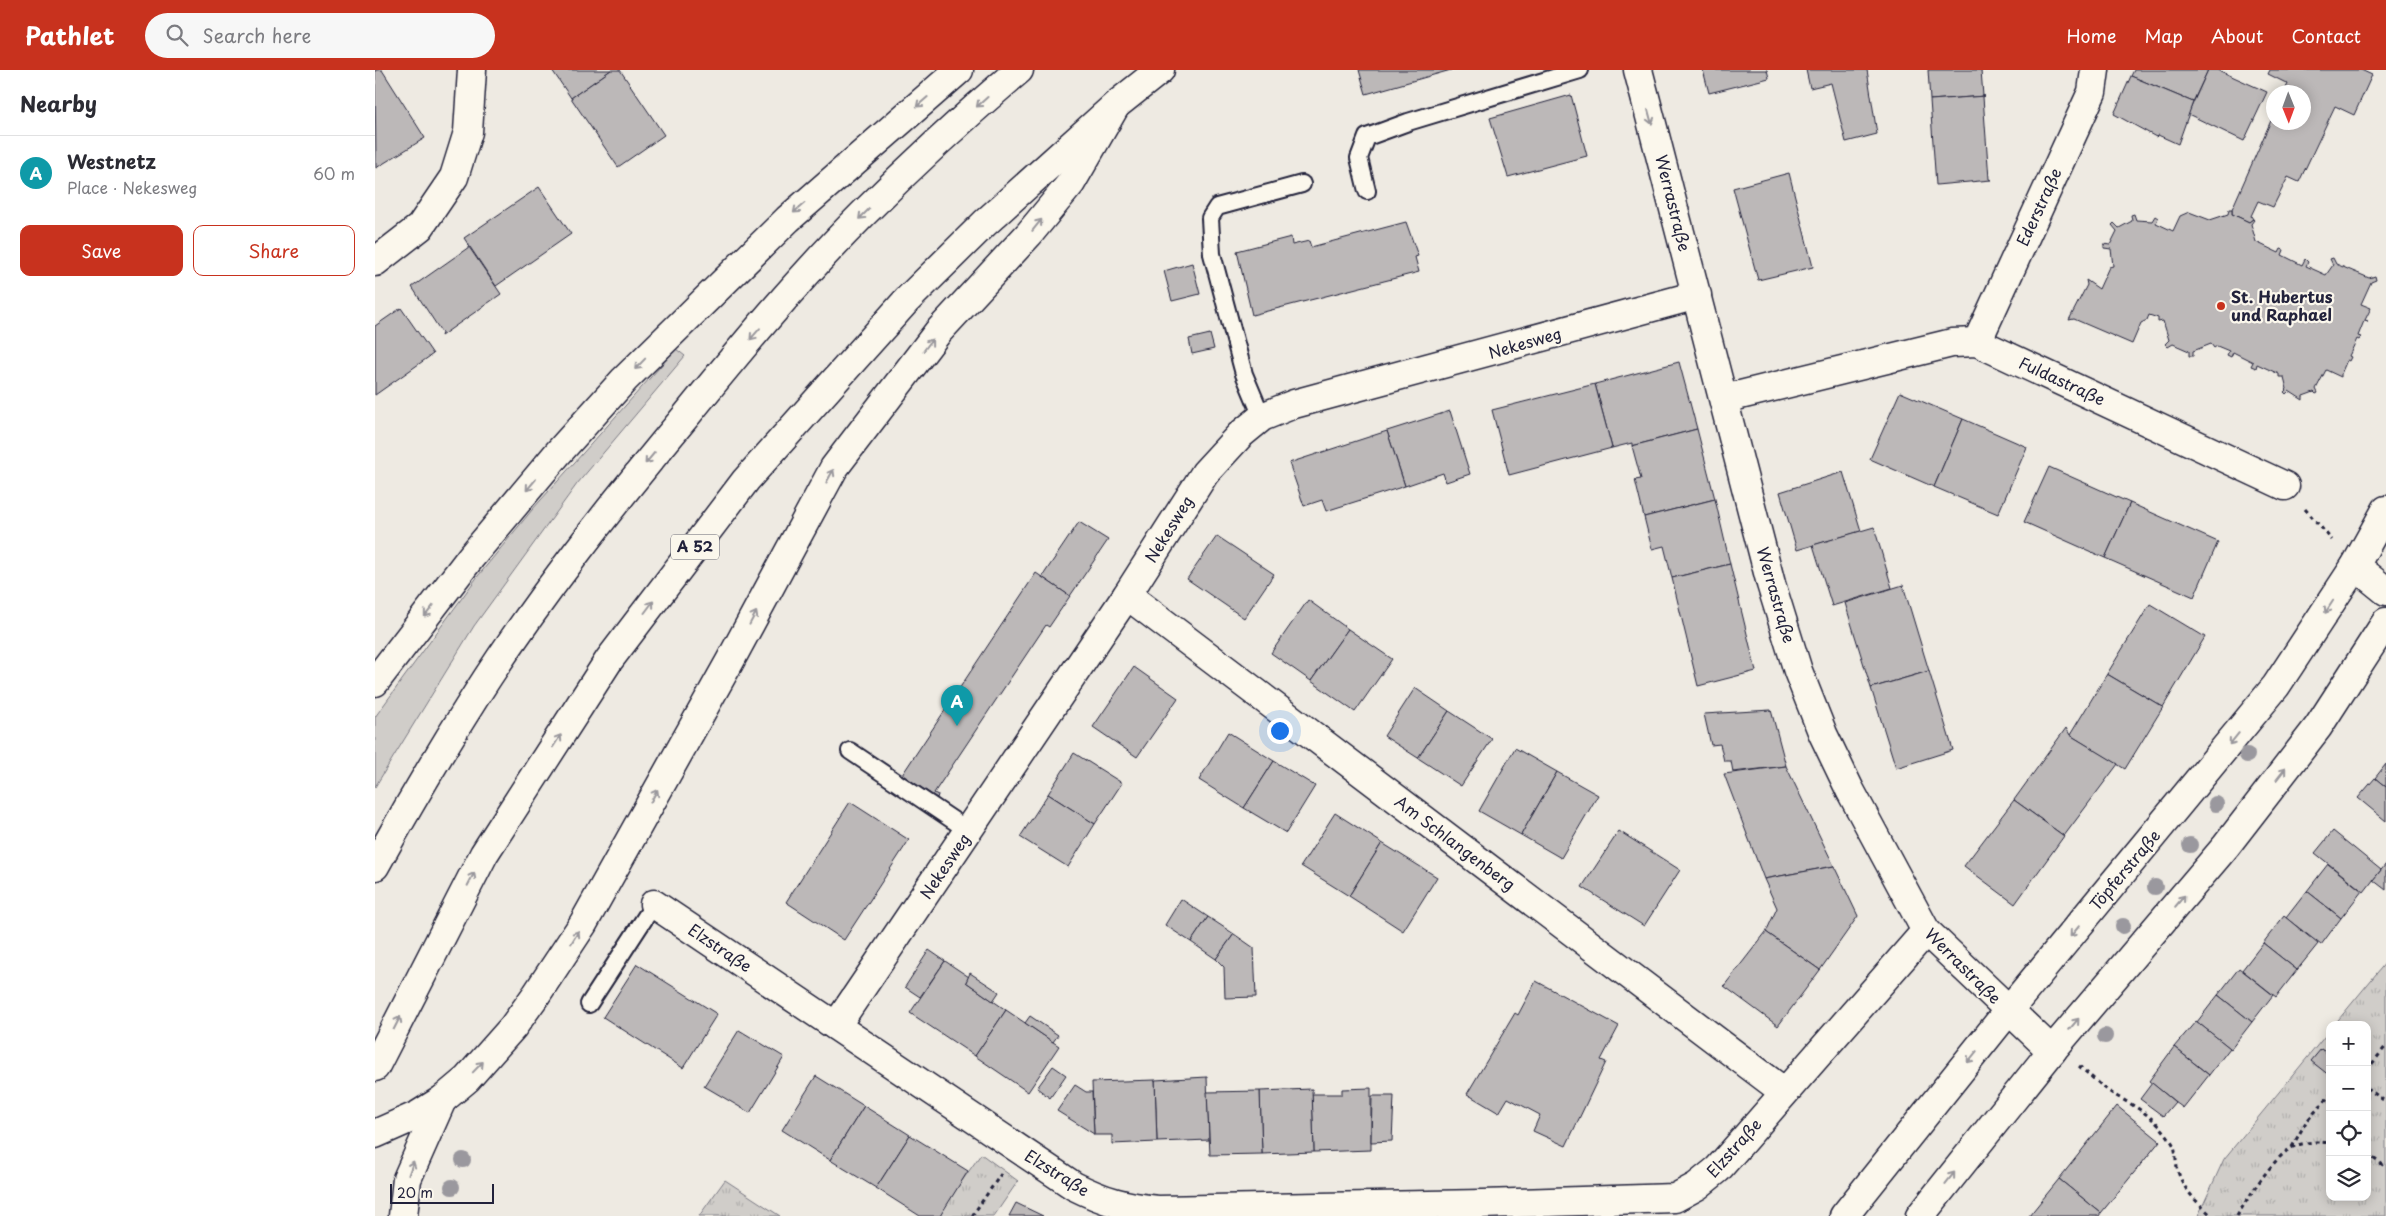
<!DOCTYPE html>
<html lang="en">
<head>
<meta charset="utf-8">
<style>
  :root { --surface:#fff; --page:#f7f7f7; --text:#2b2b33; --muted:#7c7c81; --line:#e1e1e2; --accent:#c8321e }
  body { margin:0; font-family:"Playpen Sans",sans-serif; background:var(--page); color:var(--text) }
  .controls { position:absolute; right:15px; bottom:15px; display:grid; overflow:hidden; border-radius:10px; box-shadow:0 2px 12px #0003 }
  .controls button { width:45px; height:45px; display:grid; place-items:center; padding:0; border:0; border-bottom:1px solid var(--line); background:var(--surface); color:var(--text); font:25px sans-serif }
  .compass { position:absolute; left:1891px; top:15px; width:45px; height:45px; border-radius:50%; background:var(--surface); box-shadow:0 2px 12px #0003; rotate:179deg }
  .scale { position:absolute; left:15px; bottom:12px; width:104px; box-sizing:border-box; padding-left:5px; border:2px solid #22223b; border-top:0; font-size:14px; line-height:18px; white-space:nowrap; color:#22223b; -webkit-text-stroke:4px #fbf7ec; paint-order:stroke }
  .you { position:absolute; left:904px; top:660px; width:18px; height:18px; margin:-12px; border:4px solid #fff; border-radius:50%; background:#1a73e8; box-shadow:0 0 0 8px #1a73e833 }
  .badge { display:grid; place-items:center; width:32px; height:32px; border-radius:50%; background:var(--accent); color:#fff; font-size:16px; font-weight:700 }
  .pin { position:absolute; translate:-50% -41px; filter:drop-shadow(0 1px 2px #0008) }
  .pin::after { content:''; position:absolute; top:26px; width:18px; height:15px; background:inherit; clip-path:polygon(0 0,100% 0,50% 100%) }
  .list { margin:0; padding:0; list-style:none }
  h2 { display:flex; justify-content:space-between; align-items:center; height:65px; margin:0; padding:0 20px; font-size:21px }
  h2 small { font-size:16px; font-weight:400; color:var(--muted) }
  .list li { display:grid; grid-template-columns:32px 1fr auto; gap:15px; align-items:center; box-sizing:border-box; height:75px; padding:0 20px; border-top:1px solid var(--line) }
  .list b { display:block; font-size:19px; white-space:nowrap }
  .list p { margin:0; font-size:16px; white-space:nowrap; color:var(--muted) }
  .list em { font-size:16px; font-style:normal; color:var(--muted) }
  .actions { display:flex; gap:10px; padding:15px 20px }
  .actions a { flex:1; padding:11px 0; border:1px solid var(--accent); border-radius:10px; text-align:center; font-size:18px; color:var(--accent) }
  .actions .main { background:var(--accent); color:#fff }
  .icon { flex:none; width:28px; height:28px; fill:none; stroke:currentColor; stroke-width:2; stroke-linecap:round; stroke-linejoin:round }
  .map { position:relative; flex:none; width:2011px; height:1146px; overflow:hidden }
  header { display:flex; align-items:center; gap:30px; box-sizing:border-box; height:70px; padding:0 25px; background:var(--accent); color:#fff }
  header strong { font-size:24px }
  nav { display:flex; gap:28px; margin-inline-start:auto; font-size:18px }
  .search { width:350px; height:45px; background:var(--page); display:flex; align-items:center; gap:12px; box-sizing:border-box; padding:0 18px; border-radius:28px; color:var(--muted); font-size:19px }
  main { display:flex }
  aside { flex:1; background:var(--surface) }
  .map>svg:first-child { display:block }
</style>
</head>
<body>
<header>
<strong>Pathlet</strong>
<div class="search"><svg class="icon" aria-label="search" viewBox="0 0 24 24"><circle cx="10" cy="10" r="6"/><path d="M15 15l6 6"/></svg>Search here</div>
<nav><a>Home</a><a>Map</a><a>About</a><a>Contact</a></nav>
</header>
<main>
<aside>
<h2>Nearby<small></small></h2>
<ul class="list">
<li><span class="badge" style="background:#0f9aa8">A</span><div><b>Westnetz</b><p>Place · Nekesweg</p></div><em>60 m</em></li>
</ul>
<div class="actions"><a class="main">Save</a><a>Share</a></div>
</aside>
<div class="map">
<svg width="2011" height="1146" viewBox="0 0 2011 1146">
  <defs>
    <pattern id="park-tufts" width="24" height="20" patternUnits="userSpaceOnUse" patternTransform="scale(1.25)"><rect width="24" height="20" fill="#d0cdc9"/><path d="M3 7l-1-3M5 7V3M7 7l1-3M15 17l-1-3M17 17v-4M19 17l1-3" fill="none" stroke="#b2b0ae"/></pattern>
  </defs>
  <rect width="100%" height="100%" fill="#eeeae2"/>
  <filter id="ink" filterUnits="userSpaceOnUse"><feTurbulence type="fractalNoise" baseFrequency=".02" numOctaves="2"/><feDisplacementMap in="SourceGraphic" scale="10" xChannelSelector="R" yChannelSelector="G"/><feConvolveMatrix kernelMatrix="1 2 1 2 8 2 1 2 1" color-interpolation-filters="sRGB"/></filter>
  <g filter="url(#ink)">
    <path fill="#d0cdc9" stroke="#797882" d="M301,279L310,286L202,414L99,556L0,717V647L103,506L157,440Z"/>
    <g fill="url(#park-tufts)" stroke="#797882">
      <path d="M2011,892V1146H1823L1849,1089L1955,960V1127H1992V955H1959Z"/>
      <path d="M606,1084L643,1111L619,1146H562Z"/>
      <path d="M350,1110L405,1146H324Z"/>
    </g>
    <g fill="#bcb8b8" stroke="#22223b">
      <path d="M0,0H7L50,68L1,98Z"/>
      <path d="M177,0H236L196,28Z"/>
      <path d="M236,0H245L289,65L243,97L196,28Z"/>
      <path d="M984,0H1076L991,24Z"/>
      <path d="M1328,0H1392L1394,8L1334,23Z"/>
      <path d="M1431,0H1492L1502,64L1471,72L1456,13L1435,18Z"/>
      <path d="M1553,0H1606L1608,26H1610L1555,30Z"/>
      <path d="M1759,0H1833L1818,32L1756,6Z"/>
      <path d="M1833,0H1843L1892,22L1869,71L1813,44Z"/>
      <path d="M1895,0H1986L1997,5L1979,45L1960,36L1924,112L1913,107L1898,137L1883,131L1876,146L1878,149L1874,152L1857,144V139L1898,46V52H1928V22H1909L1913,14L1893,4Z"/>
      <path d="M1756,6L1818,32L1803,74L1783,65L1781,67L1739,44Z"/>
      <path d="M1196,25L1212,86L1133,107L1115,48Z"/>
      <path d="M1610,26L1608,27L1614,109L1616,110L1561,115L1555,30Z"/>
      <path d="M1414,103L1438,197L1383,210L1358,118Z"/>
      <path d="M164,117L196,164L121,216L89,168Z"/>
      <path d="M1854,139H1857V144L1874,152L1878,149L1879,150L1876,154L1881,172L1904,183L1906,179L1909,180L1907,185L1927,195L1930,189L1933,192L1931,196L1951,205L1958,195L1955,189L1958,188L1961,194L1994,208L2000,206L2001,210L1996,212L1986,234L1996,238L1990,250L1993,251H1989L1983,266L1986,267L1984,270L1982,269L1974,286L1976,287L1974,291L1972,290L1966,304V307L1951,300L1941,319L1943,323L1941,324L1939,322L1928,326V330L1914,321L1911,324L1909,322L1912,319L1909,307H1904V304L1882,294L1881,298L1876,296L1878,292L1858,282L1856,287L1852,285L1854,281L1842,276L1839,278L1836,274L1818,281V286H1814V281L1798,274L1793,277L1790,274L1794,270L1788,251L1783,252V248L1774,245L1772,250L1766,253L1757,274L1699,249L1694,250L1712,215L1711,210L1724,219L1734,197L1738,196L1736,179L1729,178V174L1735,175L1742,161L1737,155L1739,153L1744,158L1757,151L1756,145L1759,144L1761,150L1777,151L1780,146L1783,148L1781,153L1798,161L1805,146L1814,142L1835,150L1853,144Z"/>
      <path d="M1031,152L1043,186L1040,187L1044,202L877,245L862,181L916,167L917,175L934,171L936,177Z"/>
      <path d="M94,177L126,224L66,266L67,263L37,217Z"/>
      <path d="M817,193L825,224L797,231L789,201Z"/>
      <path d="M26,238L58,284L0,325V256Z"/>
      <path d="M835,264L839,279L817,284L814,269Z"/>
      <path d="M1304,292L1322,359L1257,376V373L1237,378L1220,314Z"/>
      <path d="M1220,314L1237,378L1134,405L1117,340Z"/>
      <path d="M1525,322L1588,349L1559,417L1495,389Z"/>
      <path d="M1075,341L1095,404L1071,412L1068,403L1030,416L1012,361Z"/>
      <path d="M1588,349L1652,377L1623,444L1559,417Z"/>
      <path d="M1322,359L1340,429L1269,447L1260,410L1266,409L1257,376Z"/>
      <path d="M1012,361L1030,416L951,441L947,430L929,436L914,393Z"/>
      <path d="M1674,397L1755,433L1730,488L1649,452Z"/>
      <path d="M1468,402L1486,461L1422,480L1405,422Z"/>
      <path d="M1340,429L1355,494L1297,508L1289,476L1277,479L1269,447Z"/>
      <path d="M1755,433L1843,472L1819,527L1730,488Z"/>
      <path d="M704,452L733,470L695,526L667,507Z"/>
      <path d="M1499,457L1517,518L1457,536L1438,475Z"/>
      <path d="M842,466L899,504L869,548L812,509Z"/>
      <path d="M1355,494L1381,601L1323,616L1297,508Z"/>
      <path d="M661,503L695,526L674,557L671,555L559,723L563,725L562,728L527,705Z"/>
      <path d="M1528,515L1554,601L1496,618L1470,533Z"/>
      <path d="M933,530L973,559L936,611L896,583Z"/>
      <path d="M1775,534L1830,567L1788,637L1732,604Z"/>
      <path d="M973,559L1017,589L980,642L936,611Z"/>
      <path d="M759,597L803,628L762,687L718,657Z"/>
      <path d="M1554,601L1578,680L1521,698L1496,618Z"/>
      <path d="M1732,604L1788,637L1750,699L1695,665Z"/>
      <path d="M1040,618L1074,641L1043,688L1009,666Z"/>
      <path d="M1396,640L1411,696L1358,702L1356,691H1349L1345,674L1336,675L1329,644Z"/>
      <path d="M1074,641L1117,669L1086,716L1043,688Z"/>
      <path d="M1691,658L1695,665L1743,694L1689,766L1639,730Z"/>
      <path d="M853,662L899,691L869,738L824,710Z"/>
      <path d="M1140,678L1182,702L1146,765L1104,741Z"/>
      <path d="M699,683L747,713L720,754L673,724Z"/>
      <path d="M899,691L940,716L911,763L869,738Z"/>
      <path d="M2011,694V717L2000,708Z"/>
      <path d="M1411,696L1459,796L1389,809L1349,704Z"/>
      <path d="M1182,702L1223,725L1186,788L1146,765Z"/>
      <path d="M2000,708L2011,717V751L1983,728Z"/>
      <path d="M673,724L720,754L693,797L645,767Z"/>
      <path d="M1639,730L1689,766L1640,834L1589,796Z"/>
      <path d="M475,732L534,770L469,870L411,832Z"/>
      <path d="M960,743L1007,773L974,826L926,796Z"/>
      <path d="M1244,761L1305,800L1269,856L1207,817Z"/>
      <path d="M1958,761L2006,800L1989,822L1940,783Z"/>
      <path d="M1007,773L1062,807L1028,861L974,826Z"/>
      <path d="M1953,794L1987,821L1966,848L1932,821Z"/>
      <path d="M2011,794V820L1998,810Z"/>
      <path d="M1459,796L1483,846L1445,900L1391,862L1402,838L1389,809Z"/>
      <path d="M1932,821L1966,848L1946,875L1911,848Z"/>
      <path d="M806,829L833,847L816,872L790,855Z"/>
      <path d="M1909,846L1943,874L1922,900L1888,873Z"/>
      <path d="M833,847L859,864L841,889L816,872Z"/>
      <path d="M1391,862L1445,900L1403,956L1349,916Z"/>
      <path d="M859,864L879,878L881,927L850,928L849,897L841,889Z"/>
      <path d="M1888,873L1922,900L1901,927L1867,900Z"/>
      <path d="M554,880L570,891L545,927L530,917Z"/>
      <path d="M570,891L594,907L591,912L631,940L600,986L535,943Z"/>
      <path d="M262,894L342,944L308,998L228,947Z"/>
      <path d="M1864,898L1898,925L1877,952L1843,925Z"/>
      <path d="M595,903L624,922L618,931L591,912Z"/>
      <path d="M1161,911L1244,956L1226,990L1231,992L1191,1076L1158,1061L1165,1045L1133,1028L1124,1043L1092,1024L1140,943L1143,945Z"/>
      <path d="M1843,925L1877,952L1856,979L1822,952Z"/>
      <path d="M631,940L684,976L653,1022L600,986Z"/>
      <path d="M655,946L683,965L678,972L650,953Z"/>
      <path d="M1821,951L1855,978L1834,1005L1799,977Z"/>
      <path d="M364,960L409,987L375,1043L329,1016Z"/>
      <path d="M1799,977L1834,1005L1808,1038L1774,1011Z"/>
      <path d="M1946,979L1955,985V1006L1936,991Z"/>
      <path d="M678,996L691,1005L675,1028L662,1018Z"/>
      <path d="M441,1006L489,1036L455,1090L407,1060Z"/>
      <path d="M832,1007L834,1070L782,1072L780,1010Z"/>
      <path d="M780,1010L782,1072L737,1074V1065H719L717,1012Z"/>
      <path d="M1777,1013L1800,1032L1788,1046L1765,1029Z"/>
      <path d="M700,1015L711,1022H717L719,1064L682,1041Z"/>
      <path d="M996,1018V1080L939,1082L937,1024H967V1019Z"/>
      <path d="M937,1019L939,1082L887,1084L885,1021Z"/>
      <path d="M885,1021L887,1084L835,1085L832,1022Z"/>
      <path d="M997,1026H1019L1017,1071L996,1072Z"/>
      <path d="M489,1036L535,1065L501,1118L455,1090Z"/>
      <path d="M1742,1036L1785,1071L1726,1143L1684,1109Z"/>
      <path d="M535,1065L593,1101L565,1146H545L501,1118Z"/>
      <path d="M1684,1109L1726,1143L1724,1146H1654Z"/>
      <path d="M641,1133L668,1146H634Z"/>
    </g>
    <g fill="none" stroke-linecap="round" stroke-linejoin="round">
      <g stroke="#22223b" stroke-width="20">
        <g id="service">
          <path d="M992,121L984,88L992,67L1033,52L1205,0"/>
          <path d="M887,347L869,304L837,184L835,148L842,137L927,114"/>
          <path d="M475,681L594,761"/>
          <path d="M214,934L279,834"/>
        </g>
      </g>
      <g stroke="#22223b" stroke-width="31">
        <g id="minor">
          <path d="M1263,0L1396,514L1423,601L1448,664L1475,720L1551,861L1677,981"/>
          <path d="M0,192L45,157L79,107L93,62L97,0"/>
          <path d="M1602,272L1717,22L1720,0"/>
          <path d="M1349,329L1577,273L1602,272L1910,416"/>
          <path d="M1980,496L2011,521"/>
          <path d="M752,525L1408,1021"/>
          <path d="M279,834L699,1116C729,1131 750,1137 783,1140L1108,1134L1300,1128L1322,1116L1343,1099L1551,861"/>
          <path d="M461,956L752,525L830,403L865,365L887,347L919,334L1322,225"/>
        </g>
      </g>
      <g stroke="#22223b" stroke-width="31">
        <g id="secondary">
          <path d="M1469,1146L1633,941L1901,616L1980,496L2011,440"/>
          <path d="M1545,1146L1680,977L1851,776L1943,657L2011,552"/>
        </g>
      </g>
      <g stroke="#22223b" stroke-width="31">
        <g id="motorway">
          <path d="M0,612L96,487L183,383L249,310L413,149L584,0"/>
          <path d="M0,796C32,738 65,682 100,627C163,528 236,436 311,346C367,277 425,207 488,144C538,94 590,46 644,0"/>
          <path d="M0,997L109,784L234,590L371,410L532,230L610,153L741,35L785,0"/>
          <path d="M0,1064L43,1045L67,1030L92,1009L138,957L161,925L208,854L355,591L459,398L563,262L654,164L696,113L741,35"/>
          <path d="M28,1146L32,1109L67,1030"/>
        </g>
      </g>
      <g stroke="#22223b" stroke-width="3" stroke-dasharray="4 4" stroke-linecap="butt">
        <path d="M1930,439L1957,470"/>
        <path d="M1704,996C1716,1006 1729,1019 1743,1027C1764,1038 1783,1050 1796,1071C1802,1079 1800,1087 1802,1097C1806,1118 1821,1131 1837,1146"/>
        <path d="M1992,1000L2011,976"/>
        <path d="M1992,1018L2011,1032"/>
        <path d="M1917,1077L1931,1052L1955,1025"/>
        <path d="M1992,1084L2011,1097"/>
        <path d="M597,1146L626,1104"/>
        <path d="M1862,1146C1873,1128 1900,1084 1920,1076C1931,1072 1943,1071 1955,1073"/>
      </g>
      <use href="#service" stroke="#fbf7ec" stroke-width="16"/>
      <use href="#minor" stroke="#fbf7ec" stroke-width="28"/>
      <use href="#secondary" stroke="#fbf7ec" stroke-width="28"/>
      <use href="#motorway" stroke="#fbf7ec" stroke-width="28"/>
    </g>
    <g fill="#9a989e">
      <circle cx="1872" cy="685" r="8"/>
      <circle cx="1841" cy="734" r="8"/>
      <circle cx="1815" cy="775" r="8"/>
      <circle cx="1780" cy="817" r="8"/>
      <circle cx="1748" cy="856" r="8"/>
      <circle cx="1730" cy="966" r="8"/>
      <circle cx="88" cy="1090" r="8"/>
      <circle cx="77" cy="1117" r="8"/>
    </g>
    <defs><path id="oneway-shaft" d="M-6 0H5M1.5-3L5.5 0L1.5 3" fill="none" stroke-width="1.6" stroke-linecap="round" stroke-linejoin="round" transform="scale(1.25)"/></defs>
    <g stroke="#99979c">
      <use href="#oneway-shaft" transform="translate(547 32) rotate(139)"/>
      <use href="#oneway-shaft" transform="translate(607 32) rotate(138)"/>
      <use href="#oneway-shaft" transform="translate(1275 47) rotate(75)"/>
      <use href="#oneway-shaft" transform="translate(424 138) rotate(139)"/>
      <use href="#oneway-shaft" transform="translate(489 144) rotate(135)"/>
      <use href="#oneway-shaft" transform="translate(662 155) rotate(-51)"/>
      <use href="#oneway-shaft" transform="translate(380 264) rotate(131)"/>
      <use href="#oneway-shaft" transform="translate(553 275) rotate(-53)"/>
      <use href="#oneway-shaft" transform="translate(265 294) rotate(134)"/>
      <use href="#oneway-shaft" transform="translate(275 388) rotate(130)"/>
      <use href="#oneway-shaft" transform="translate(455 406) rotate(-61)"/>
      <use href="#oneway-shaft" transform="translate(156 415) rotate(130)"/>
      <use href="#oneway-shaft" transform="translate(274 537) rotate(-53)"/>
      <use href="#oneway-shaft" transform="translate(1954 537) rotate(123)"/>
      <use href="#oneway-shaft" transform="translate(54 541) rotate(128)"/>
      <use href="#oneway-shaft" transform="translate(378 548) rotate(-62)"/>
      <use href="#oneway-shaft" transform="translate(1859 669) rotate(129)"/>
      <use href="#oneway-shaft" transform="translate(182 671) rotate(-57)"/>
      <use href="#oneway-shaft" transform="translate(1906 704) rotate(-52)"/>
      <use href="#oneway-shaft" transform="translate(279 726) rotate(-61)"/>
      <use href="#oneway-shaft" transform="translate(96 809) rotate(-63)"/>
      <use href="#oneway-shaft" transform="translate(1805 831) rotate(-50)"/>
      <use href="#oneway-shaft" transform="translate(1700 861) rotate(130)"/>
      <use href="#oneway-shaft" transform="translate(200 867) rotate(-59)"/>
      <use href="#oneway-shaft" transform="translate(22 953) rotate(-63)"/>
      <use href="#oneway-shaft" transform="translate(1699 954) rotate(-50)"/>
      <use href="#oneway-shaft" transform="translate(1597 987) rotate(129)"/>
      <use href="#oneway-shaft" transform="translate(103 997) rotate(-46)"/>
      <use href="#oneway-shaft" transform="translate(36 1098) rotate(-70)"/>
      <use href="#oneway-shaft" transform="translate(1575 1108) rotate(-52)"/>
    </g>
  </g>
  <circle fill="#c8321e" stroke="#fbf7ec" stroke-width="2" cx="1846" cy="236" r="5"/>
  <g text-anchor="middle" stroke-width="4.5" stroke-linejoin="round" paint-order="stroke">
    <rect fill="#fbf7ec" stroke="#636270" stroke-width="1" x="296" y="464.5" width="48" height="25" rx="4"/>
    <g font-size="15" font-weight="bold" fill="#22223b">
      <text x="320" y="482">A 52</text>
    </g>
    <g font-size="16" fill="#22223b" stroke="#fbf7ec">
      <text transform="translate(1298 133) rotate(76)" y="6">Werrastraße</text>
      <text transform="translate(1664 137) rotate(-65)" y="6">Ederstraße</text>
      <text transform="translate(1150 273) rotate(-16)" y="6">Nekesweg</text>
      <text transform="translate(1687 311) rotate(25)" y="6">Fuldastraße</text>
      <text transform="translate(794 459) rotate(-58)" y="6">Nekesweg</text>
      <text transform="translate(1401 525) rotate(74)" y="6">Werrastraße</text>
      <text transform="translate(1080 773) rotate(37)" y="6">Am Schlangenberg</text>
      <text transform="translate(570 796) rotate(-56)" y="6">Nekesweg</text>
      <text transform="translate(1750 800) rotate(-50)" y="6">Töpferstraße</text>
      <text transform="translate(345 878) rotate(34)" y="6">Elzstraße</text>
      <text transform="translate(1588 896) rotate(45)" y="6">Werrastraße</text>
      <text transform="translate(1359 1078) rotate(-48)" y="6">Elzstraße</text>
      <text transform="translate(682 1103) rotate(32)" y="6">Elzstraße</text>
    </g>
    <g font-size="16" font-weight="bold" fill="#22223b" stroke="#fbf7ec" text-anchor="start">
      <text x="1856" y="233">St. Hubertus<tspan x="1856" dy="18">und Raphael</tspan></text>
    </g>
  </g>
</svg>
<div class="controls">
<button>+</button>
<button>−</button>
<button><svg class="icon" aria-label="locate" viewBox="0 0 24 24"><circle cx="12" cy="12" r="6"/><path d="M12 2v4M12 18v4M2 12h4M18 12h4"/></svg></button>
<button><svg class="icon" aria-label="layers" viewBox="0 0 24 24"><path d="M12 4l9 5-9 5-9-5zM3 14l9 5 9-5"/></svg></button>
</div>
<svg class="compass" viewBox="-18 -18 36 36"><path d="M0-13l5 13h-10z" fill="#e53935"/><path d="M0 13l5-13h-10z" fill="#7c7c81"/></svg>
<div class="scale">20 m</div>
<div class="you"></div>
<div class="pin badge" style="left:582px;top:656px;background:#0f9aa8">A</div>
</div>
</main>
</body>
</html>
